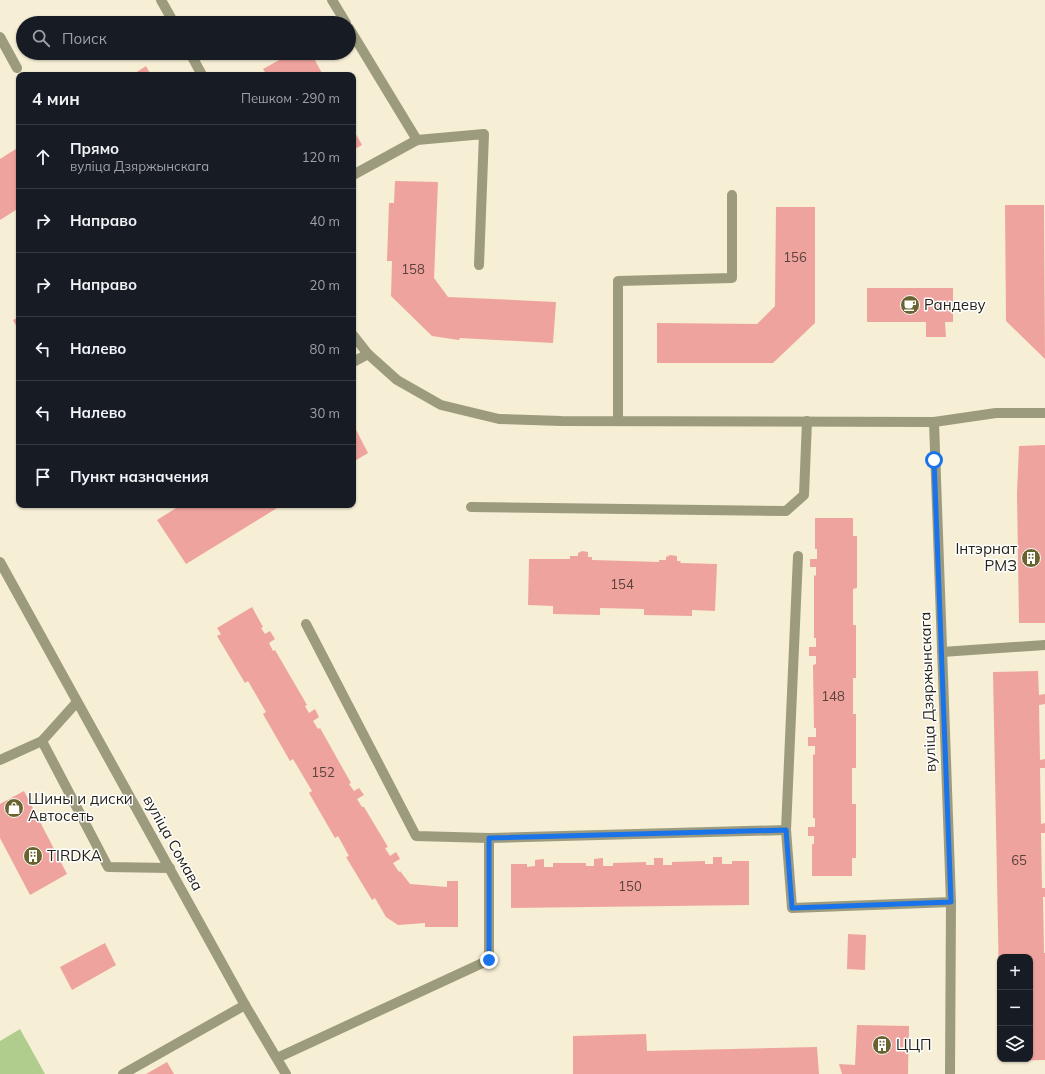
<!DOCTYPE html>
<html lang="ru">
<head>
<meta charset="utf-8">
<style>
  :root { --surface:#171b24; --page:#20242c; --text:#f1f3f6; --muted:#9ea1a6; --line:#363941 }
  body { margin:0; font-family:Mulish,sans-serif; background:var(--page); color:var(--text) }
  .controls { position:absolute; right:12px; bottom:12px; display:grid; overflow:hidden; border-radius:8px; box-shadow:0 1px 3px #0004 }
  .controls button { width:36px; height:36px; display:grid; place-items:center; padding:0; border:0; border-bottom:1px solid var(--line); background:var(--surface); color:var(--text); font:20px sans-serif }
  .stop { position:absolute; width:12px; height:12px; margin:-9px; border:3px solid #1a73e8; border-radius:50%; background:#fff }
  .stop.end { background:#1a73e8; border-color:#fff; box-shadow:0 1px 4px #0008 }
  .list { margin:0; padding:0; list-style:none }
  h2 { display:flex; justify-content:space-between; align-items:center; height:52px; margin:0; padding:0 16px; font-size:17px }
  h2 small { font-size:13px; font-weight:400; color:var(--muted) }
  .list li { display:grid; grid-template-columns:26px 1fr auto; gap:12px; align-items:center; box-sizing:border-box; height:64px; padding:0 16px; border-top:1px solid var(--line) }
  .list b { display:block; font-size:15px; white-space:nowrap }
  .list p { margin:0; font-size:13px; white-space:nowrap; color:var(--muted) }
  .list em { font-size:13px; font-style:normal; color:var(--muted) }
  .icon { flex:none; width:22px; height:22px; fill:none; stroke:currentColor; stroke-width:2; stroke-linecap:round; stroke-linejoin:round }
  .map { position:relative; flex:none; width:1045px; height:1074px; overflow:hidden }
  .search { position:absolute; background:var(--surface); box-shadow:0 1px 3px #0004; left:16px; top:16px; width:340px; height:44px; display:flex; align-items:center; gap:10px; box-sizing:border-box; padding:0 14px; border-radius:22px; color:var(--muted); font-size:15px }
  .panel { position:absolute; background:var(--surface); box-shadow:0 1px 3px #0004; left:16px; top:72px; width:340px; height:436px; border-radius:8px }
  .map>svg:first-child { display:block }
</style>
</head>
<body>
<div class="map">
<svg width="1045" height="1074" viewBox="0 0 1045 1074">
  <rect width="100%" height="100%" fill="#f6eed5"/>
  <path fill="#b1cd8e" d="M20,1029L45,1074H0V1041Z"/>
  <g fill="#efa39e">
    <path d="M292,53H311L323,75H267L263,69Z"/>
    <path d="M146,66L151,75H132Z"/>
    <path d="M353,129L362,145L353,150Z"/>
    <path d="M19,147V208L0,220V159Z"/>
    <path d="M395,181L438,182L434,278L448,297L556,302L553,343L460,338L459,340L432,336L391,296L392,261H387L389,203H394Z"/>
    <path d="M1005,205H1044L1045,359L1006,321Z"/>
    <path d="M776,207H815V323L773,363H657V323L757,324L775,306Z"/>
    <path d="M867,288H953V322H945L946,337H926V322H867Z"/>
    <path d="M19,317V331L13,320Z"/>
    <path d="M353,424L368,453L353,462Z"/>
    <path d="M1045,445V623H1019L1017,493L1019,446Z"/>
    <path d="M181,505H282L186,564L157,520Z"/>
    <path d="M815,518H853V536H857V588L853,589V625H856V678H853V714H856V768H852V804H856V858H852V876H812V844H814V836H808V827H815V818H813V755L815,754V746H808V737H816V728H814L813,665L816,664V656H809V647H816V638H814V575L816,576V567H810V559H817V549H815Z"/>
    <path d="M582,551L588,552V557H592V560L659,562V560H666V557L670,555L677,556V561H681L680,563L717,564L715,611L692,610V616L644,615V609L600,608V615L553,614V606L528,605L529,559H570V556H578V553Z"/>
    <path d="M252,607L263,627L261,628L265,634L270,631L275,639L269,643L273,651L275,650L307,705L305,706L309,713L315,709L319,717L313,721L318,729L320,728L351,783L349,784L354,791L359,788L364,795L357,799L362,807H364L388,847L385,848L390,856L396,852L400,859L393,863L399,872L400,871L410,884L447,887V881H458V927H425V923L398,925L386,917L375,898L372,900L346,857L349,856L338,836L335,838L309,793L312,791L293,759L290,761L263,714L266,712L248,681L245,683L217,636L221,634L217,628Z"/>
    <path d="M1038,671L1039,695L1045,694V704L1039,705L1040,760L1045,759V768H1040L1041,824L1045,823V833H1041L1042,888H1045V897H1043L1044,953H1045V1060L1000,1061V1059H1030V957H1000L999,981L993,672Z"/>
    <path d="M24,791L67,874L30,895L0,838V804Z"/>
    <path d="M713,857H722V864H732V861H749V905L511,908V864H527V867L535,866V860L544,859V867H553V863H586V866H594V859L603,858V866H613V863L646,862V865H654V858H663V865H672V862L705,861V864H713Z"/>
    <path d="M848,934L866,935L865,970L847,969Z"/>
    <path d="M105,943L116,965L72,990L60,967Z"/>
    <path d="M857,1025L909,1026L908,1074H842L839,1064L855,1065Z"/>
    <path d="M646,1034L647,1051L817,1047L819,1074H573V1036Z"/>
    <path d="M167,1062L174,1074H146Z"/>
  </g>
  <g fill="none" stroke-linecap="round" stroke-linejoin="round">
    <g stroke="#9c9b7e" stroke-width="10">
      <path d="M161,0L174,23"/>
      <path d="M332,0L346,23"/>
      <path d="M349,28L417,140"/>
      <path d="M0,37L17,68"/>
      <path d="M190,53L202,75"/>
      <path d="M353,175L417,140L484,134L479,265"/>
      <path d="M353,335L368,354L397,380L441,405L499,419L561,421L934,422"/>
      <path d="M353,362L368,354"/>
      <path d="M618,421V281L732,278V195"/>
      <path d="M471,507L786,511L804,495L807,421"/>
      <path d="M798,556L786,830L792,908L951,902"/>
      <path d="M0,562L245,1005L286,1074"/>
      <path d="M306,624L416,836L489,838L786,830"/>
      <path d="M942,652L1045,645"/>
      <path d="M77,702L42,741L108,867L170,868"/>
      <path d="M0,760L42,741"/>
      <path d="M277,1058L489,960V838"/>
      <path d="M123,1074L245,1005"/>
      <path d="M950,1074L951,902L934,422L996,413H1045"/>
    </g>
  </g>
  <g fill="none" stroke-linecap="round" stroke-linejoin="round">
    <path stroke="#1a73e8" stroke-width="5" d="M489,960V838L786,830L792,908L951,902L934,460"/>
  </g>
  <defs>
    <g id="cafe-disc" transform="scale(1)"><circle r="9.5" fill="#68632f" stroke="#fff"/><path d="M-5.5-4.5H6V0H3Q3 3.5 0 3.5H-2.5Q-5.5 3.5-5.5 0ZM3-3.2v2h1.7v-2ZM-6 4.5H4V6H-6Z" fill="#fff"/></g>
    <g id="building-disc" transform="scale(1)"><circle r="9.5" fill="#68632f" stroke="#fff"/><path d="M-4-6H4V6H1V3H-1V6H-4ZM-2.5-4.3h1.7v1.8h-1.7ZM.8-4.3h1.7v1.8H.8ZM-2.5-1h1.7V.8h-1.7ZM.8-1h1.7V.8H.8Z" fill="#fff"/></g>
    <g id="shop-disc" transform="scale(1)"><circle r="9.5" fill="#68632f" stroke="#fff"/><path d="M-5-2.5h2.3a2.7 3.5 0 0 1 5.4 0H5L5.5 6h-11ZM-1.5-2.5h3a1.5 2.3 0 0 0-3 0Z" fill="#fff"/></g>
  </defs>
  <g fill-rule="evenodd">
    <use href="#cafe-disc" x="910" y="305"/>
    <use href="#building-disc" x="1031" y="558"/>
    <use href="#shop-disc" x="14" y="808"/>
    <use href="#building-disc" x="33" y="856"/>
    <use href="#building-disc" x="882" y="1045"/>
  </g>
  <g text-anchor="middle" stroke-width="3" stroke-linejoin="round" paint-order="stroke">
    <g font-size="13" fill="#58423a">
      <text x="795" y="262">156</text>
      <text x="413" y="274">158</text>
      <text x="622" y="589">154</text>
      <text x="833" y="701">148</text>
      <text x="323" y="777">152</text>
      <text x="1019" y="865">65</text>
      <text x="630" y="891">150</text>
    </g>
    <g font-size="15" fill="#252219" stroke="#fff" text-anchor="start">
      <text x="924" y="310">Рандеву</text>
      <text x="1017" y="554" text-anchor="end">Інтэрнат<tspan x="1017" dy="17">РМЗ</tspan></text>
      <text x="28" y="804">Шины и диски<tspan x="28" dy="17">Автосеть</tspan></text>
      <text x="47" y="861">TIRDKA</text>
      <text x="896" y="1050">ЦЦП</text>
    </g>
    <g font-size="15" fill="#252219" stroke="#fff">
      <text transform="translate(928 692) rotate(-92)" y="5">вуліца Дзяржынскага</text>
      <text transform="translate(173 843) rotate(61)" y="5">вуліца Сомава</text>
    </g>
  </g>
</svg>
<div class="controls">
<button>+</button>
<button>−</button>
<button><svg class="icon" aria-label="layers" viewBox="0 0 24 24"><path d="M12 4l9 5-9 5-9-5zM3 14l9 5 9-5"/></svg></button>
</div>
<div class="stop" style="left:934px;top:460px"></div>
<div class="stop end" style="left:489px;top:960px"></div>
<div class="search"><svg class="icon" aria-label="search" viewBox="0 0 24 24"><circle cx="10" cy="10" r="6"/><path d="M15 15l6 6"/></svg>Поиск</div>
<section class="panel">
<h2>4 мин<small>Пешком · 290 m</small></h2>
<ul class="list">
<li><svg class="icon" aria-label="ahead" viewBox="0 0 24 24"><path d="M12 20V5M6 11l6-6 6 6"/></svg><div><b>Прямо</b><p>вуліца Дзяржынскага</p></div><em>120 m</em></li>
<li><svg class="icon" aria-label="right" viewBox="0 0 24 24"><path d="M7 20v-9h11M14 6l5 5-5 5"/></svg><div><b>Направо</b></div><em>40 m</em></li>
<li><svg class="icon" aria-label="right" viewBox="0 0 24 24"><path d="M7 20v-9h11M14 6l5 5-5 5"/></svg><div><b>Направо</b></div><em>20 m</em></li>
<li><svg class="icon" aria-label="left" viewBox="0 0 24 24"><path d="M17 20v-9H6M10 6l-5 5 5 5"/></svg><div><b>Налево</b></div><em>80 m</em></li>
<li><svg class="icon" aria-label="left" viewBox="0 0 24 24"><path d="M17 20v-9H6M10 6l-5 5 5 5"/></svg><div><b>Налево</b></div><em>30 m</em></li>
<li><svg class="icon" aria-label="arrive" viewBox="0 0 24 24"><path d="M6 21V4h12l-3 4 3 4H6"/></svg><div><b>Пункт назначения</b></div></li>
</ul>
</section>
</div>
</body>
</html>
